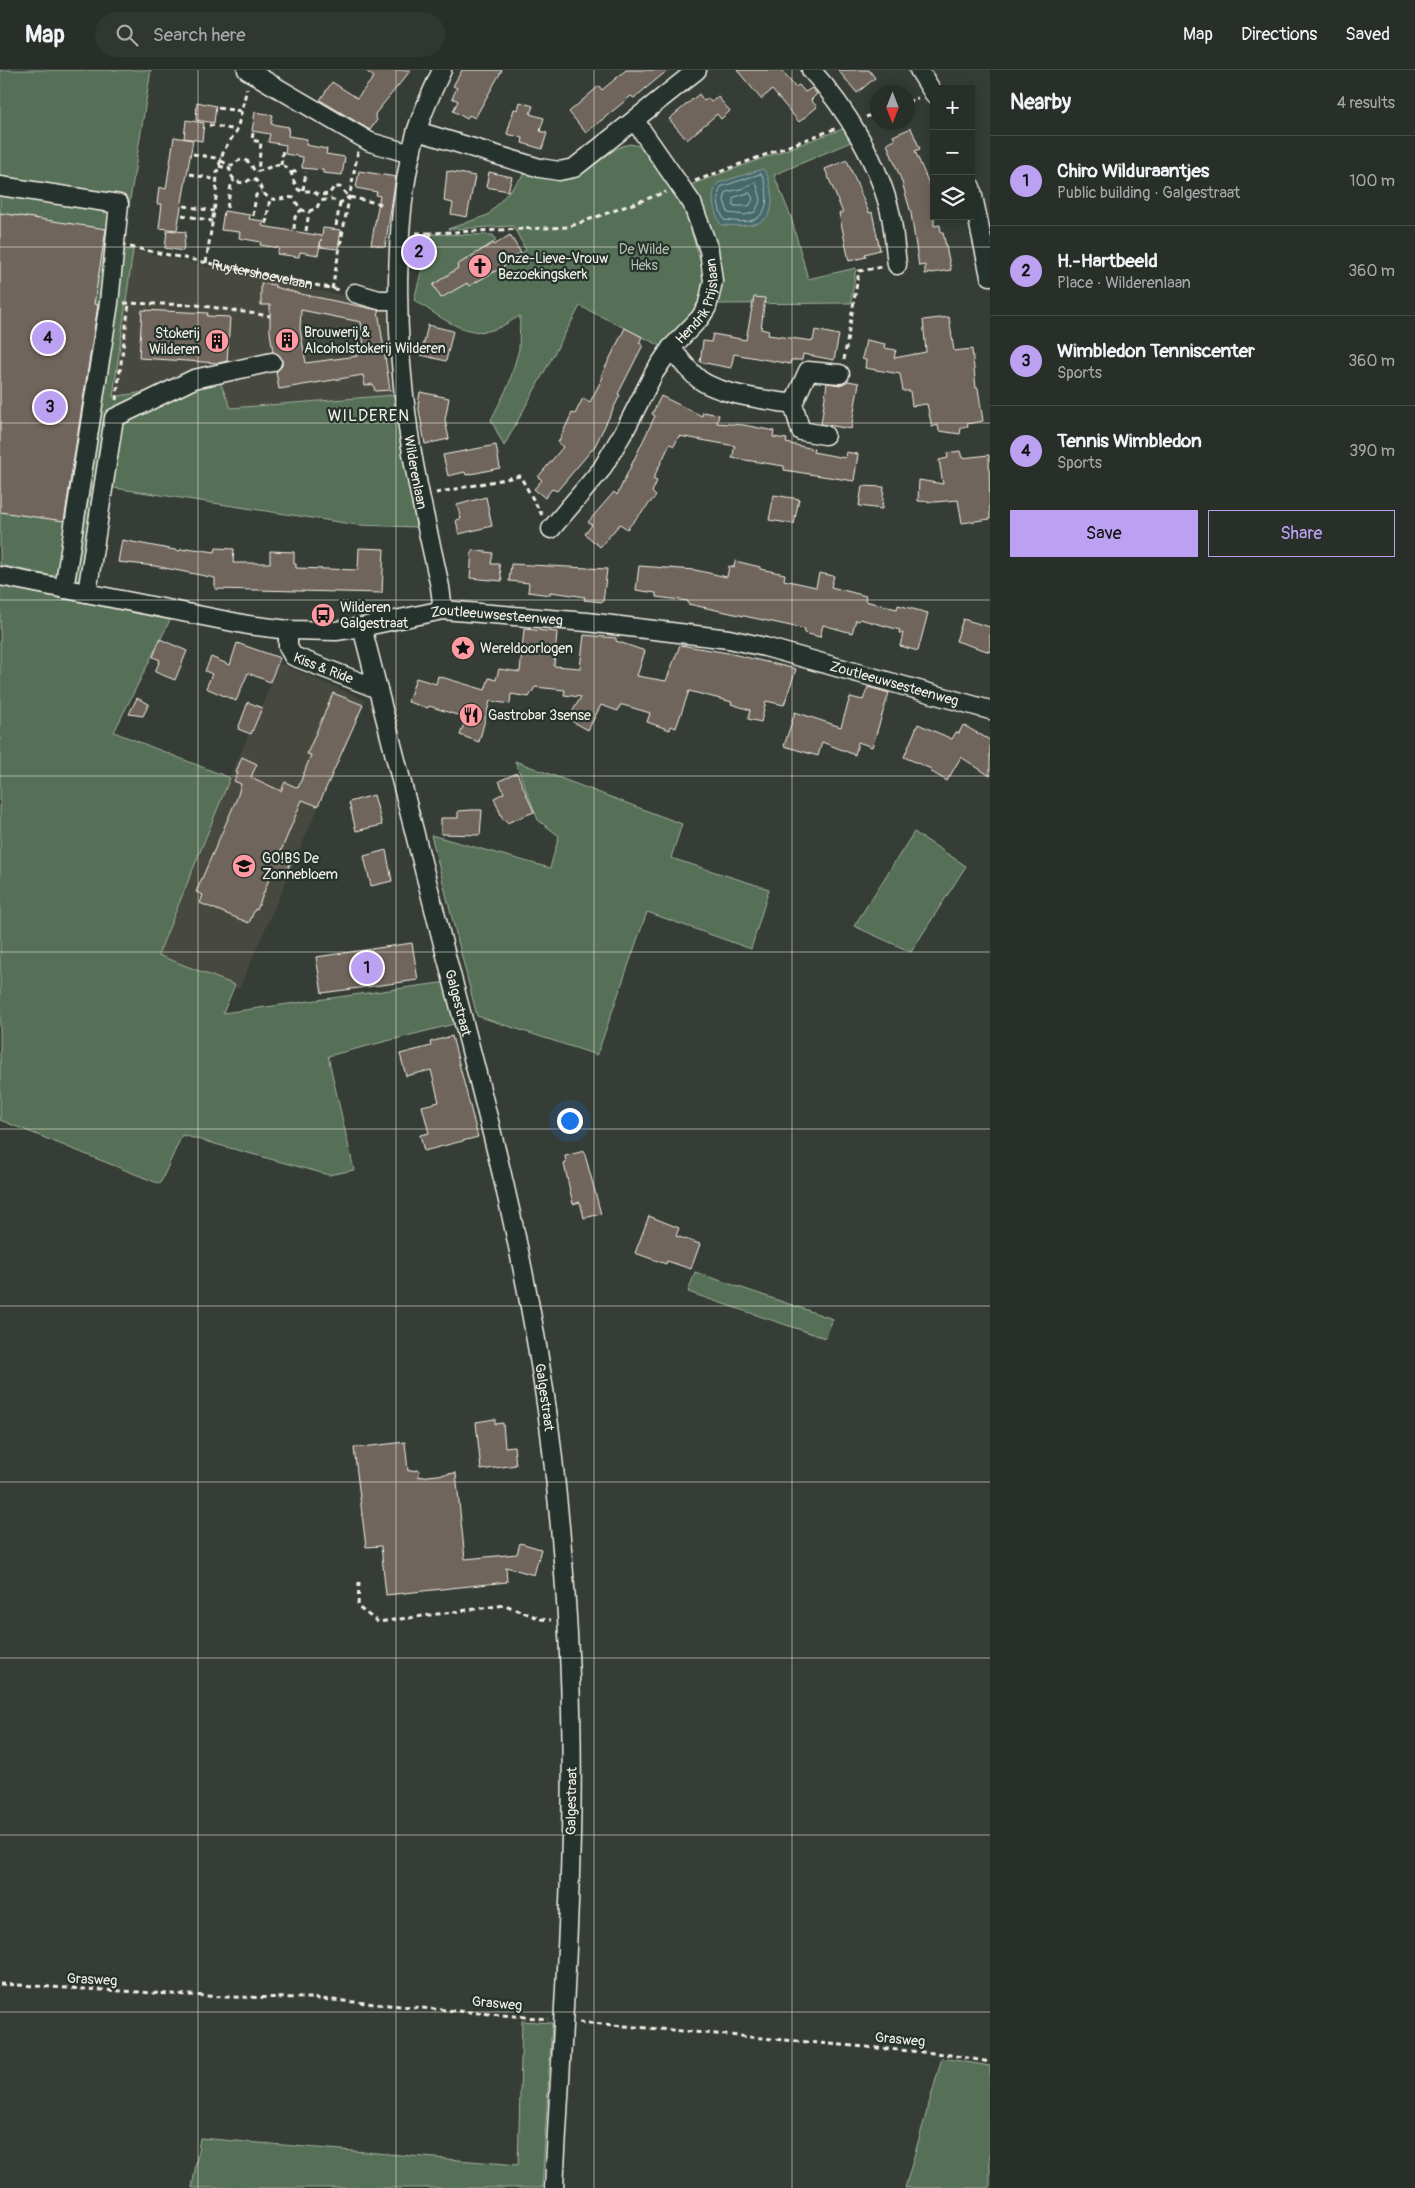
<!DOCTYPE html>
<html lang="en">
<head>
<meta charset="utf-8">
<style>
  :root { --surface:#282e28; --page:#303630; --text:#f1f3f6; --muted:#a5a8a8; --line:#444a45; --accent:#bca0f2 }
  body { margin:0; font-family:Pangolin,sans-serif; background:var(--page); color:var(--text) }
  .controls { position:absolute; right:15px; top:15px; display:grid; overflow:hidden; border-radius:0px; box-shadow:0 2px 12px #0003 }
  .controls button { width:45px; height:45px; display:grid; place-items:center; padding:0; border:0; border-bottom:1px solid var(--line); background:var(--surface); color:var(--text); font:25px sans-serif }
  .compass { position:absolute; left:870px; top:15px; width:45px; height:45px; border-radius:50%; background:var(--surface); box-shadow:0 2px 12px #0003; rotate:180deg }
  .you { position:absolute; left:569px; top:1050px; width:18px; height:18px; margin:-12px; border:4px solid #fff; border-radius:50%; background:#1a73e8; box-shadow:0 0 0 8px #1a73e833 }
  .badge { display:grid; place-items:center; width:32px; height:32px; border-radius:50%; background:var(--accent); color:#111; font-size:16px; font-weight:700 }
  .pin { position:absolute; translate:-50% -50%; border:2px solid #fff; box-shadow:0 1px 5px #0006 }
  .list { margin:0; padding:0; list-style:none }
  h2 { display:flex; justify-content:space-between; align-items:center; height:65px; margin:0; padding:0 20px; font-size:21px }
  h2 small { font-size:16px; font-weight:400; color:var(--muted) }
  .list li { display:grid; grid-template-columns:32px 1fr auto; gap:15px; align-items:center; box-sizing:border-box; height:90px; padding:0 20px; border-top:1px solid var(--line) }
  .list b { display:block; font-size:19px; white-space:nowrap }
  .list p { margin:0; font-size:16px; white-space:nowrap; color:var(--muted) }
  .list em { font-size:16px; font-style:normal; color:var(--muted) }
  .actions { display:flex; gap:10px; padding:15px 20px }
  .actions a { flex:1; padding:11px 0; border:1px solid var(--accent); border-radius:0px; text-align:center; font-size:18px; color:var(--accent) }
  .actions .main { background:var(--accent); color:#111 }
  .icon { flex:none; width:28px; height:28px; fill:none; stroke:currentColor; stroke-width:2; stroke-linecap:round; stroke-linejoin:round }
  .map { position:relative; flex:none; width:990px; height:2118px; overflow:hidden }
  header { display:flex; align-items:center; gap:30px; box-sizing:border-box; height:70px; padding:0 25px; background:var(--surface); border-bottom:1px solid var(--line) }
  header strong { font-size:24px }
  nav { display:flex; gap:28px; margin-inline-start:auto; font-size:18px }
  .search { width:350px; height:45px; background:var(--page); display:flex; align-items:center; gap:12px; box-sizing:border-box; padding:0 18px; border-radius:28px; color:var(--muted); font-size:19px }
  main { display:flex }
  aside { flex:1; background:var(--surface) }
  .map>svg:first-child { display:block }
</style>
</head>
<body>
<header>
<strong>Map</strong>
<div class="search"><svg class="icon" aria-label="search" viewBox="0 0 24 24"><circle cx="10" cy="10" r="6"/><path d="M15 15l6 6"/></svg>Search here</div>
<nav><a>Map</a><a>Directions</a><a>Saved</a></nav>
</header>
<main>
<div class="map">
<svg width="990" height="2118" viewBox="0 0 990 2118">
  <rect width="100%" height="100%" fill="#353d36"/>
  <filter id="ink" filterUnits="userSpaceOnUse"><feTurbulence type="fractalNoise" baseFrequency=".02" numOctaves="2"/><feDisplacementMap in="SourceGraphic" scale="10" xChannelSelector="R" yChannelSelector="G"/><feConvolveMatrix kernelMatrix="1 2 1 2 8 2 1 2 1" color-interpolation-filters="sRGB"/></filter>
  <g filter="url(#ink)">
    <g fill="#474941">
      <path d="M133,180L386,235L395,325L230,338L113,327Z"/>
      <path d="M279,593L365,630L239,919L158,885L230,708L249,664H251Z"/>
    </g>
    <g fill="#556f56" stroke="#a4b09f">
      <path d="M0,0H151L122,179L133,180L113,327L219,310L231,338L395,325L416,457L358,455L108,417L97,515L0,495Z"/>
      <path d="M845,58L853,71L774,105L791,147L808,209L856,198L851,233L716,234L703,139L690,115Z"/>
      <path d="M630,74L639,76L647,82L684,137L704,203L703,223L697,241L663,277L580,236L504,376L491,350L509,314L519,279L520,246C510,251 500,259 488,261C462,266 435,243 414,230L431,164L493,165L496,171L457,195L458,198L433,215L441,227L467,213L470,216L526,180L513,156L448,159L488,145L528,100L577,106C596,98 610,77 630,74Z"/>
      <path d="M0,516L170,550L114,662L230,708L158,885L235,915L223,943L447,912L458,953L328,986L354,1100L329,1105L182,1065L160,1114L0,1050Z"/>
      <path d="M515,691L682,754L671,788L769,819L751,879L647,842L597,985L477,946L431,765L550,798L559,766L538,750Z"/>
      <path d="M914,762L966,796L911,882L854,856Z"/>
      <path d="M695,1202L833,1249L825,1268L688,1222Z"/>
      <path d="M522,1951L552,1953L542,2118H192L200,2068L518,2095Z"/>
      <path d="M942,1988L990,1996V2118H905Z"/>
    </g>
    <path fill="#45686b" stroke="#8b9f9d" d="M763,99C769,105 769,112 771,121C778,159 747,156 721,155C714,140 709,127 718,113Z"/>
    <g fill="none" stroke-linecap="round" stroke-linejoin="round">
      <g stroke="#aebab6" stroke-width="1">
        <path d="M761,104C769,116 771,145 753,150C745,153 733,151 724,150C719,140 715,127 721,117Z"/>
        <path d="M756,112L761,129L755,142L745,145L728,143L724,130L726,122L741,119Z"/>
        <path d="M750,123L753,129L749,136H733V128Z"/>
      </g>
    </g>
    <g fill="#70655b" stroke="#f4f1e8" fill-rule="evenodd">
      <path d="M365,0H411L375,44L377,50L370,60L320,30L332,12L357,28L374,7Z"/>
      <path d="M462,0H502L475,48L469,45L467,49L453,41L458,31L452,28L457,18L453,16Z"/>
      <path d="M626,0H668L634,28L631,26L586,63L569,42L599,16L602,20Z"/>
      <path d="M737,0H781L795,17L799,15L805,22L812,18L817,24L811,30L817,37L799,52L772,20L761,29Z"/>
      <path d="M838,0H869L875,8L857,23Z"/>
      <path d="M699,24L704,31L708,28L711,32L718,27L730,41L721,49L717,44L687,70L669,49Z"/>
      <path d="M197,32L216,36L214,53L196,50Z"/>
      <path d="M520,32L533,36L530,44L544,48L540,61L547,63L542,79L522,73L523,68L507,64L514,39L518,40Z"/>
      <path d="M255,42L273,45L271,54L289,57L288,66L307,69L306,75L327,79L326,84L345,87L342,105L323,103V100L302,98L303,87L285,84L286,75L268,72L270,64L252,61Z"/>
      <path d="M186,50L204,53L202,71L184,68Z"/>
      <path d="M911,58L920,79L915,81L930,116L934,115V156L940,155L941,162H943L951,200L925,204V195L919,196L911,143L902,112L887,74L895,70L893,66Z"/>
      <path d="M174,67L193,70L177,160L159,158L162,134H157L159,117L166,119Z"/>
      <path d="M847,90L869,143L872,142L880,180L865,184L866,187L849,191L839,143H843L825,99Z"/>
      <path d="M359,101L396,107L385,177L371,174L380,126L376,125L377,122L356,118Z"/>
      <path d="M447,101L475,106L467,147L451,144L453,133L444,131Z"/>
      <path d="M489,102L512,107L508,121L486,117Z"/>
      <path d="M224,141L250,145L249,149L264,151L262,156L322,166L323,158L341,160L338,179L320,177L321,169L318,185L300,182L299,187L277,184L279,178L260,175L261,172L239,168L240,162L221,160Z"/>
      <path d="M0,143L106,159L94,234L98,235L64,451L0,442Z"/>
      <path d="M167,160L186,162L183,181L165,178Z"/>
      <path d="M510,165L521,183L505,192L506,195L469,216L467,213L441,228L433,215L458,198L457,195L493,173L494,175Z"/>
      <path d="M261,213L275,215V217L301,224L378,240L390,320L375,321L373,314L365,316L363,305L279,319L276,302L282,296V290L279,285L273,282L270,262V235H261ZM301,240L361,252L364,277L356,278L357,286L306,293L300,259Z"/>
      <path d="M754,227L765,228L761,259L769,261L768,265L813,271L815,260L839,265L834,290L803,284L802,290H791L790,294L734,284L731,298L700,292L703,271L711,272L713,264L746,270Z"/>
      <path d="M142,240L208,243L207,246L230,247L227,291L219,293L139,288Z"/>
      <path d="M949,247L954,281L972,279L976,318H978L983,351L967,354L968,357L961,358L960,364L939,361L938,355L932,357L927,334L912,336L910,321H903L900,304L865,298L866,290L862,289L866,270L885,274L884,278L896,280L894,288L926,282L923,250Z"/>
      <path d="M428,255L453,261L446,291L421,285Z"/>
      <path d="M625,258L642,267L639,273L643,275L618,324L620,325L595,376L557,421L552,419L545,428L534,419L542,410L538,407L563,377L558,373L572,343L575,344L583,328L590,332L603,307L601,306Z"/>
      <path d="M848,311L859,313L851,359L821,354L827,313L840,315Z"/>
      <path d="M420,322L449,328L445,350L449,369L425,374L418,334Z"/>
      <path d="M661,326L702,346L703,342L719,345L717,353L744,355L774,361L773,367L787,369L786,373L814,379L813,382L845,388L846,382L858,384L854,411L784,400V396L732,388L735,376L679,366L674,376L670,374L653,409L657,411L652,422L656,426L627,459L620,454L600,477L585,464L592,455L588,452L614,422L617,425L655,346L652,344Z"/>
      <path d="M496,375L500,398L466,405L465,402L448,406L443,385Z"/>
      <path d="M960,381L962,388L989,385L990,449L962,453L958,430L935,432L918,431L919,410L943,414L939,390L948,388L947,383Z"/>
      <path d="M862,416L884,417L882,439L859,436Z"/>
      <path d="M774,425L799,429L794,454L769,450Z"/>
      <path d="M486,427L492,456L459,464L456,450L461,449L457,435Z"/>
      <path d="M122,470L180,481L181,479L187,480V478L215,482L216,478L234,479L233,493H270V481L294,482V494H296V498L358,500L359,478L384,479L382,523L215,519V508L155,496L118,492Z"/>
      <path d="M472,480L493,483L491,494H499L502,511L470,508Z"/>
      <path d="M735,491L760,497V499L785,504L784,510L816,517L819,503L834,506L831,517L866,526L865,531L897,539L898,535L928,543L918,581L900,576L903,563H899L900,560L860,549L859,551L856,550L852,563L823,555L820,567L804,563L805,559L688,534V531L656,527V523L636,520L639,496L695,500L727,507L729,496L734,497Z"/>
      <path d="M511,494L607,499L603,532L584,530L585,527L566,524L550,522V525L528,522L529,513L509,511Z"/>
      <path d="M963,549L990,557V582L956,571Z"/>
      <path d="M524,559L557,562L554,596L580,598L584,565L616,568V571L645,581L637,606L666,611L680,575L728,583L796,599L784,635L766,631L761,652L748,649L750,640L731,634L732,632L689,621L676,658L671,656L670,660L647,652L650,643L623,635H620L618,641L601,635L588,660L568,649L581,627L564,625L565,620L535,617L529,627L511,624L510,634L490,631L479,672L460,665L466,648L429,636L428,638L408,632L416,608L436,614L438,606L485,620L489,608L496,610L499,599L520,602Z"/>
      <path d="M160,569L187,581L175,610L155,602L160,590L153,587Z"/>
      <path d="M237,573L280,588L270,612L248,603L236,631L206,618L212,604L205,601L211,587L230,595Z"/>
      <path d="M868,617L889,623L872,677L858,672L855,685L822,672L818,686L784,676L795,642L841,657L850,627L863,630Z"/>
      <path d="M333,623L363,635L318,736L302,730L279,786L291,791L286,804L273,799L257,840L255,839L249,853L200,833L203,825L196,822L237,728L241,714L234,711L238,703L236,702L242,687L257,694L251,707L281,721L285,712L298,718L311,685L307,684Z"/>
      <path d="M137,628L149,634L143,646L129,644Z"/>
      <path d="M248,632L262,638L251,664L238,659Z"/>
      <path d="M918,654L952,669L956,662L959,663L963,655L990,670V706L961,687L947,711L930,701L931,699L904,687Z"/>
      <path d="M517,703L534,742L507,753L505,749L503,750L494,728L504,723L499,711Z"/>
      <path d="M374,725L382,755L356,761L349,732Z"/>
      <path d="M472,740H482L480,765L441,764V748H458V741Z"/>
      <path d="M386,780L392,811L371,816L364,786Z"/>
      <path d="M412,873L418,910L322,923L316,887Z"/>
      <path d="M452,966L478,1067L424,1081L420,1065L429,1063L422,1036L439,1032L431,1000L406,1006L400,984L431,976L430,972Z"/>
      <path d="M584,1081L601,1144L584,1148L580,1132L573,1134L564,1094L566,1093L565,1086Z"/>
      <path d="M649,1146L679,1158L676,1166L700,1174L691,1199L667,1191L666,1194L635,1183Z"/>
      <path d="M495,1349V1354L503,1353L505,1377L514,1376L516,1395L481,1400L476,1352Z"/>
      <path d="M405,1372L408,1401L419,1400V1407L456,1403L465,1489L517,1484L520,1473L541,1479L534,1505L506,1497L507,1512L386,1525L381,1476L366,1477L354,1378Z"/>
    </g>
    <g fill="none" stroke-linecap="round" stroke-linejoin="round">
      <g stroke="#f4f1e8" stroke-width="21">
        <g id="minor">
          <path d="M247,0L370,72L411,84"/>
          <path id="s2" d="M442,0C433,20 422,42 416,63C392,151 395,267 408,357C415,411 429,464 440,517L443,540"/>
          <path d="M811,0C846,38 880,95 891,146C894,162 895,179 897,195"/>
          <path d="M919,0L934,24"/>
          <path d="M417,61L540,98L559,101L574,98L697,0"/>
          <path d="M0,116L119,134L109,233L64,519"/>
          <path d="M971,117L990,206"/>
          <path d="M355,223L379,230H398"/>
          <path d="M671,278C680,289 688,301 700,310C721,325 768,330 793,334"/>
          <path d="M825,365L801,361L793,334L808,301L840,304"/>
          <path id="s3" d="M551,459L601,400L626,358L654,303L671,278L700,248L707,237L710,225L713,211L709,180L692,133L635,51"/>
          <path id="s4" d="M0,506L248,555L288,560L336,561L362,557L443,540L587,552L729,569L765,577L990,640"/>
          <path d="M87,523L114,348L194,309L272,292"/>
          <path id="s5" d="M362,557C389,663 416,768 443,874C486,1035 529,1197 550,1363C561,1455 569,1548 571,1641C575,1798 562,1961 554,2118"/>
          <path id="s6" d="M288,560V577L293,586L378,619"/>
        </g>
      </g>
      <g stroke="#f4f1e8" stroke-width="3" stroke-dasharray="5 4" stroke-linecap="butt">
        <path d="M908,32L918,28"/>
        <path d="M218,38L241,41"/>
        <path d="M866,47L878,43"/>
        <path d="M209,55L237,60"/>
        <path d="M253,63L252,70L261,72L258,102"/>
        <path d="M193,84L221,89"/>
        <path d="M221,91L232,96C240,86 251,89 254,101C266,103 276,88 288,99C294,104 293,116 299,120C306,123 311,118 318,125L329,124L334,117H340L349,127L382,134"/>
        <path d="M281,95L283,78"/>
        <path d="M219,96L230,99C230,108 236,113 245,113L252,108C262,112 259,123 270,128C278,132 285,126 294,128L300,139L307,142L317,138L320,131L331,129L340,133L349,127"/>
        <path d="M292,103L297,100"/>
        <path d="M190,104L217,110"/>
        <path d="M695,111L837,58"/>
        <path d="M303,120L306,102"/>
        <path d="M184,136L214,141"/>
        <path d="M227,138L231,115L234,110"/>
        <path d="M182,145L212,151"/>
        <path d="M253,146L256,125L262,122"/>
        <path d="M266,154L270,128"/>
        <path d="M336,156L340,133"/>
        <path d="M294,159L295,147L301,140"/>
        <path d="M306,161L309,142"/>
        <path d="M416,163H431"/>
        <path id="s1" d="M130,177L340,220"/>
        <path d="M206,193L216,128L217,102L224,80L237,60L247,18"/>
        <path d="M415,194L421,195L431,163L568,157L666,122"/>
        <path d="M332,219L358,81"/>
        <path d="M124,233L197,235L270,246"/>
        <path d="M844,290L859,201L882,197"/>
        <path d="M116,330L129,234"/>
        <path d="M436,423L520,406L542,445"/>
        <path d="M359,1512L358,1537L378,1552L505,1535L541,1549L551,1550"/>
        <path d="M0,1914L224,1927L309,1928L548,1949"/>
        <path d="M579,1952L945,1984L990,1992"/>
      </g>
      <use href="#minor" stroke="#26332d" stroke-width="18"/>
    </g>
  </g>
  <path fill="none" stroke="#f4f1e8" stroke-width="1" stroke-opacity="0.55" d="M198,0V2118M396,0V2118M594,0V2118M792,0V2118M0,177H990M0,353H990M0,530H990M0,706H990M0,882H990M0,1059H990M0,1236H990M0,1412H990M0,1588H990M0,1765H990M0,1942H990"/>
  <defs>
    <g id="church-disc" transform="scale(1.25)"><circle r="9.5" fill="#ff9aa2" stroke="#26332d"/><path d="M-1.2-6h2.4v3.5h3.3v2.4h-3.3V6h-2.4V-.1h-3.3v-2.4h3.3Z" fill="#111"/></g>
    <g id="building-disc" transform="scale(1.25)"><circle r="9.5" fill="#ff9aa2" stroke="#26332d"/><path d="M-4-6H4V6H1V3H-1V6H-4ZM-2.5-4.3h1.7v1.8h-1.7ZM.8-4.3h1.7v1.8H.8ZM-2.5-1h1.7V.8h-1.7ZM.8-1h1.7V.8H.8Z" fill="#111"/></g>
    <g id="bus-disc" transform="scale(1.25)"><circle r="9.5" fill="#ff9aa2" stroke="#26332d"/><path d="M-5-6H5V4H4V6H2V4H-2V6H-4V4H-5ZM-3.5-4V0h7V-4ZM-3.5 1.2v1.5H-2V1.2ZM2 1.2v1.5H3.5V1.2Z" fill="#111"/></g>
    <g id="sight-disc" transform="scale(1.25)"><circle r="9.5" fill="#ff9aa2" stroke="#26332d"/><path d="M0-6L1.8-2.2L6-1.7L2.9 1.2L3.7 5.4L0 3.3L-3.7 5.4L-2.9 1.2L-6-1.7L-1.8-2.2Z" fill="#111"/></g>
    <g id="restaurant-disc" transform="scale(1.25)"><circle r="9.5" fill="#ff9aa2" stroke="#26332d"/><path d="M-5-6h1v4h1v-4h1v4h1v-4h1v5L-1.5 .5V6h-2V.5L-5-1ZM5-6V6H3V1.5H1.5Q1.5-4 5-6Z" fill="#111"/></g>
    <g id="school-disc" transform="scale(1.25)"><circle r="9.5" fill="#ff9aa2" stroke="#26332d"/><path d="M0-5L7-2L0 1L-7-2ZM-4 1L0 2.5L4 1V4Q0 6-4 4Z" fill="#111"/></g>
  </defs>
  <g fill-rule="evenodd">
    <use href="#church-disc" x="480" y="196"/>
    <use href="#building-disc" x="287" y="270"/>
    <use href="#building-disc" x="217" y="271"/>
    <use href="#bus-disc" x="323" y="545"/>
    <use href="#sight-disc" x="463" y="578"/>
    <use href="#restaurant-disc" x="471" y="645"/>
    <use href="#school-disc" x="244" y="796"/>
  </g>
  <g text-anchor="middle" stroke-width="4.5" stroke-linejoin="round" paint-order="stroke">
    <g font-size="14" fill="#b4bdae" stroke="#26332d">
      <text x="644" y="184">De Wilde<tspan x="644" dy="16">Heks</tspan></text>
    </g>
    <g font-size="14" fill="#f4f1e8" stroke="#26332d" text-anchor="start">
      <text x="498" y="193">Onze-Lieve-Vrouw<tspan x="498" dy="16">Bezoekingskerk</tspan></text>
      <text x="304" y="267">Brouwerij &amp;<tspan x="304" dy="16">Alcoholstokerij Wilderen</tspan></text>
      <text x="200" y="268" text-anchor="end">Stokerij<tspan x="200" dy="16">Wilderen</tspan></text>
      <text x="340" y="542">Wilderen<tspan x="340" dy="16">Galgestraat</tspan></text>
      <text x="480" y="583">Wereldoorlogen</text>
      <text x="488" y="650">Gastrobar 3sense</text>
      <text x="262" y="793">GO!BS De<tspan x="262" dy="16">Zonnebloem</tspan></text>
    </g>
    <g font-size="14" fill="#f4f1e8" stroke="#26332d">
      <text dy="5" stroke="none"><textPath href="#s1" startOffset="135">Ruytershoevelaan</textPath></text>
      <text dy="5" stroke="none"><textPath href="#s3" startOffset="275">Hendrik Prijslaan</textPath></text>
      <text dy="5" stroke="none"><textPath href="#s2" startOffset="410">Wilderenlaan</textPath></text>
      <text dy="5" stroke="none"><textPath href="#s4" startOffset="504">Zoutleeuwsesteenweg</textPath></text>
      <text dy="5" stroke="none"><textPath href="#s6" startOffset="60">Kiss &amp; Ride</textPath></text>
      <text dy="5" stroke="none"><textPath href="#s4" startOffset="909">Zoutleeuwsesteenweg</textPath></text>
      <text dy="5" stroke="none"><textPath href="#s5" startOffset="388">Galgestraat</textPath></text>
      <text dy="5" stroke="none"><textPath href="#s5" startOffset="792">Galgestraat</textPath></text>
      <text transform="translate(571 1731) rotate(-89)" y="5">Galgestraat</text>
      <text transform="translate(92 1909) rotate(3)" y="5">Grasweg</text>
      <text transform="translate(497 1933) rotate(5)" y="5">Grasweg</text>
      <text transform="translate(900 1969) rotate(5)" y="5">Grasweg</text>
    </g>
    <g font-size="16" letter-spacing="1" fill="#f4f1e8" stroke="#26332d">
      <text x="369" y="351">WILDEREN</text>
    </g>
  </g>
</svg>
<div class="controls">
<button>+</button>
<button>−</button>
<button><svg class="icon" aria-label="layers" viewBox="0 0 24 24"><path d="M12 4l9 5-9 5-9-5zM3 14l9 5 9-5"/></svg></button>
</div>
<svg class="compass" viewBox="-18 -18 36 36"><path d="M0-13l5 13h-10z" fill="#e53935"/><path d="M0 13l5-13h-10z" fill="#a5a8a8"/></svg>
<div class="you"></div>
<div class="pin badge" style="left:367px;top:898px">1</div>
<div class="pin badge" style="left:419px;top:182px">2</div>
<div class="pin badge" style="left:50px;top:337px">3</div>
<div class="pin badge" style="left:48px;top:268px">4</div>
</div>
<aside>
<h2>Nearby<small>4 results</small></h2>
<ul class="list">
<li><span class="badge">1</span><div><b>Chiro Wilduraantjes</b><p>Public building · Galgestraat</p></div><em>100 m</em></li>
<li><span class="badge">2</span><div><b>H.-Hartbeeld</b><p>Place · Wilderenlaan</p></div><em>360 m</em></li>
<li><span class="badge">3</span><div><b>Wimbledon Tenniscenter</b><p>Sports</p></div><em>360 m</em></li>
<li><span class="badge">4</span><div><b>Tennis Wimbledon</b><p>Sports</p></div><em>390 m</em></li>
</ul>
<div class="actions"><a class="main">Save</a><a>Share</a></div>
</aside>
</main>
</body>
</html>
